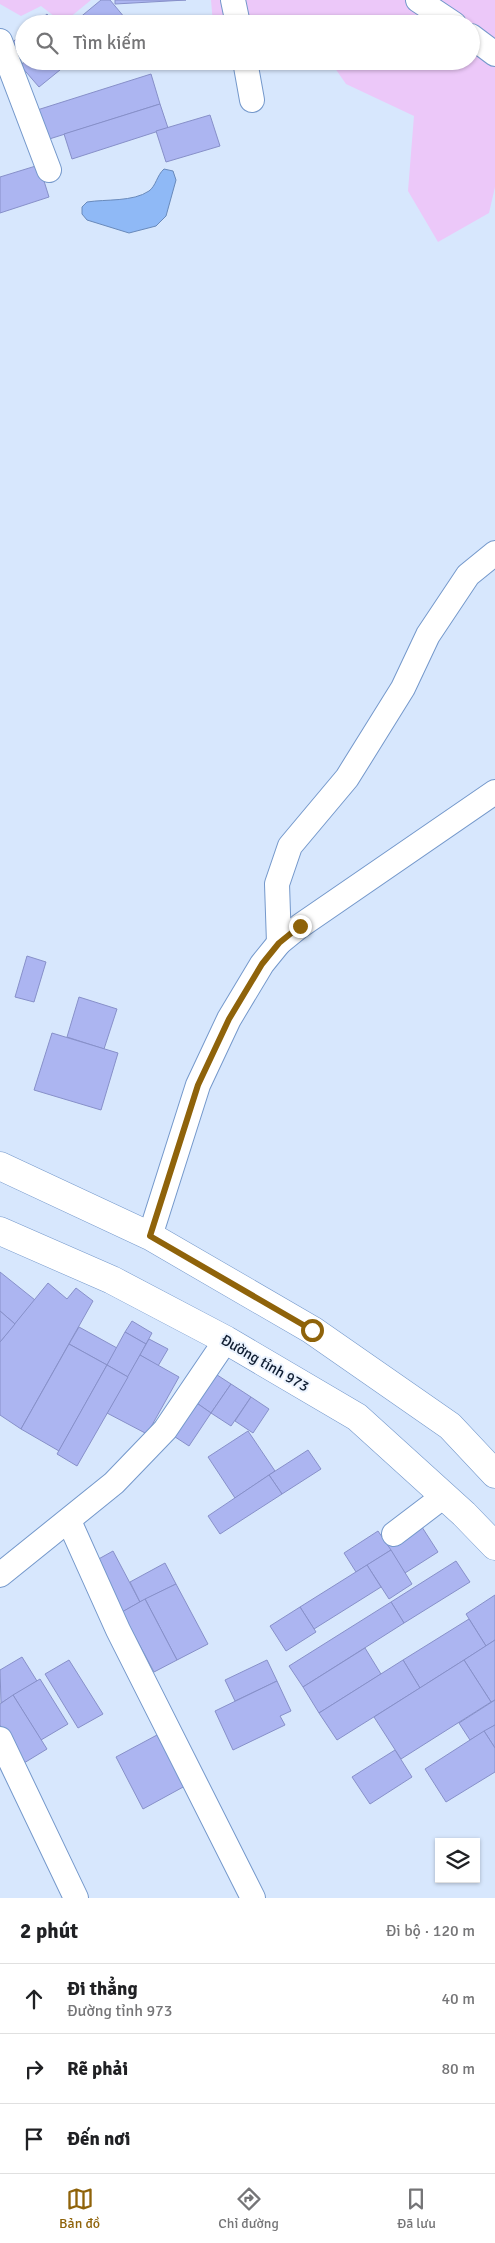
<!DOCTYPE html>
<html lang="vi">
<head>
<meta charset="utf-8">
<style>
  :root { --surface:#fff; --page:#f6f6f6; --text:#202124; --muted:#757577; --line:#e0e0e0; --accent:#8f630a }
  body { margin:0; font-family:Signika,sans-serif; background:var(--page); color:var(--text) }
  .controls { position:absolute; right:15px; bottom:15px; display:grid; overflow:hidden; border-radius:0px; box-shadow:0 1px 4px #0004 }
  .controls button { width:45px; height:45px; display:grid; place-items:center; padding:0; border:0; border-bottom:1px solid var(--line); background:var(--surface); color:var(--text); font:25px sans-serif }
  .stop { position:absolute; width:15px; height:15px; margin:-11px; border:4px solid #8f630a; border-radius:50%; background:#fff }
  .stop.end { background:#8f630a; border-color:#fff; box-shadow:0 1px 5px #0008 }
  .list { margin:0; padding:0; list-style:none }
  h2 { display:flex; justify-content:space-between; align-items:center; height:65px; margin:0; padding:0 20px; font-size:21px }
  h2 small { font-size:16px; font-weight:400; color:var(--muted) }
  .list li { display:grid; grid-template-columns:32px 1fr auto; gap:15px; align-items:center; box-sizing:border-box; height:70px; padding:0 20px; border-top:1px solid var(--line) }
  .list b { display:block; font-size:19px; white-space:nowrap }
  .list p { margin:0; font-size:16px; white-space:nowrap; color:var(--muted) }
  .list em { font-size:16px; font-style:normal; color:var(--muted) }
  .icon { flex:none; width:28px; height:28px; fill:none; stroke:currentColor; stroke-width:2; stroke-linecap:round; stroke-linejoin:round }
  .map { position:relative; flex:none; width:495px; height:1898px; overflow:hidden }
  .search { position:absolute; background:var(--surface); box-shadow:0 1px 4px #0004; left:15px; right:15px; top:15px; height:55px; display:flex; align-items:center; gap:12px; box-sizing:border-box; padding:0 18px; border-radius:28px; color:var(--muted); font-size:19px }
  .sheet { height:275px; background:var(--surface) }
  nav { display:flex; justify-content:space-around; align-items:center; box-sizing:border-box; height:70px; border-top:1px solid var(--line); background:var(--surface); font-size:14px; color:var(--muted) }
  nav a { display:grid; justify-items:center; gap:2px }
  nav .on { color:var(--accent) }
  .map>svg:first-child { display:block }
</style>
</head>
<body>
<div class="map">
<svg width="495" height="1898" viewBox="0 0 495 1898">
  <rect width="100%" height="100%" fill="#d7e7fd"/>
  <g fill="#ecc8f9">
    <path d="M0,0H91L63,23L41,6L21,16L0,4Z"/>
    <path d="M211,0H495V187L489,213L438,242L408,191L414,116L346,84L330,61H471V24H213Z"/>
  </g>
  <path fill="#8fb9f6" stroke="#698abb" d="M164,169L173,171L176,180L166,216L156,226L129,233L87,220L82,214V207L87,202C106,199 133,202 149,191C156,186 157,175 164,169Z"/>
  <g fill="#acb5f1" stroke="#8790c9">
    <path d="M101,0H110L130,24H72Z"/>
    <path d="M115,0H186L115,4Z"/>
    <path d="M47,14L55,24H35Z"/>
    <path d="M24,33V61L10,44Z"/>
    <path d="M26,61H71L39,87L20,65Z"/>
    <path d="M151,74L160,104L43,141L34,111Z"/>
    <path d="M160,104L168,128L72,159L64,134Z"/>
    <path d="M210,115L220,146L166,162L156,131Z"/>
    <path d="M39,165L49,197L0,213V177Z"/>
    <path d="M27,956L46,962L34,1002L15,997Z"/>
    <path d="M79,997L117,1009L104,1049L67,1037Z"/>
    <path d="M52,1033L118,1053L101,1110L34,1090Z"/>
    <path d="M0,1272L35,1300L15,1324L0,1311Z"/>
    <path d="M48,1283L67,1299L76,1288L93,1301L21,1429L0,1415V1342Z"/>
    <path d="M0,1311L15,1324L0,1342Z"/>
    <path d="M132,1321L152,1333L146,1344L125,1332Z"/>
    <path d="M79,1327L117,1348L107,1365L69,1344Z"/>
    <path d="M125,1332L146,1344L128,1377L107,1365Z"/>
    <path d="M149,1339L168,1349L158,1366L140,1355Z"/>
    <path d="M69,1344L107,1365L59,1451L21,1429Z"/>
    <path d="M140,1355L179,1377L147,1434L107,1413Z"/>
    <path d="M107,1365L128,1377L77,1466L57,1454Z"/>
    <path d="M211,1371L231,1384L211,1413L191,1399Z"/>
    <path d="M231,1384L251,1397L231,1426L211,1413Z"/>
    <path d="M251,1397L269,1409L253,1433L235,1421Z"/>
    <path d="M191,1399L211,1413L189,1446L169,1433Z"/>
    <path d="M248,1431L275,1471L235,1498L208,1457Z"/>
    <path d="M308,1450L321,1469L282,1494L269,1475Z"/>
    <path d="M269,1475L282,1494L220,1534L208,1516Z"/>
    <path d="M420,1524L438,1552L405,1573L387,1545Z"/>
    <path d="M378,1531L391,1550L356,1572L344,1553Z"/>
    <path d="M391,1550L412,1584L389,1599L367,1565Z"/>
    <path d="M113,1551L140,1602L122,1612L95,1561Z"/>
    <path d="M456,1561L470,1582L404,1623L391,1602Z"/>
    <path d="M165,1563L176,1584L140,1602L130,1582Z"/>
    <path d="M367,1565L381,1587L314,1629L300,1607Z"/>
    <path d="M176,1584L208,1644L177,1660L145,1599Z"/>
    <path d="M495,1595V1640L486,1646L466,1614Z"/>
    <path d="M145,1599L177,1660L154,1672L122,1612Z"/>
    <path d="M391,1602L404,1623L303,1687L289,1666Z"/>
    <path d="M300,1607L316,1632L286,1651L270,1626Z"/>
    <path d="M469,1619L486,1646L420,1688L403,1660Z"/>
    <path d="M495,1640V1700L491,1702L464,1660Z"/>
    <path d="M365,1648L381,1674L319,1713L303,1687Z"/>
    <path d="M22,1657L37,1681L1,1703L0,1670Z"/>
    <path d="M69,1660L103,1714L78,1728L45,1674Z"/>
    <path d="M267,1660L277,1681L235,1701L225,1680Z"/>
    <path d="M403,1660L420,1688L337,1740L319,1713Z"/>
    <path d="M464,1660L491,1702L401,1759L374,1717Z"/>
    <path d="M40,1679L68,1724L41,1740L13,1695Z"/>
    <path d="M277,1681L291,1711L280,1716L285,1725L233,1750L215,1711Z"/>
    <path d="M13,1695L47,1749L24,1763L0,1725V1704Z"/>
    <path d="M495,1700V1725L470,1740L459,1723Z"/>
    <path d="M495,1725V1748L484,1731Z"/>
    <path d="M484,1731L495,1748V1772L446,1802L425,1769Z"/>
    <path d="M157,1735L185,1786L143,1809L116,1757Z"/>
    <path d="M395,1750L412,1777L370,1804L352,1777Z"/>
  </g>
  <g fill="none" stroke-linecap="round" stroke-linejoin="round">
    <g stroke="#7498cb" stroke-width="26">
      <g id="street">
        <path d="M233,0L238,24"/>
        <path d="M418,0L454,24"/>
        <path d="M471,36L495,54"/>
        <path d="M0,41L49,170"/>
        <path d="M245,61L252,100"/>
        <path d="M279,943L277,884L290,846L347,778L403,688L428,635L468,575L495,553"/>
        <path d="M150,1236L198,1085L229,1019L262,964L279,943L300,926L495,792"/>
        <path d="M69,1521L118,1630L253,1898"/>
        <path d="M394,1534L444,1496"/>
        <path d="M0,1575L114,1483L165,1430L226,1340"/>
        <path d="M0,1739L76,1898"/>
      </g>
    </g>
    <g stroke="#7498cb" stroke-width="29">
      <g id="primary">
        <path d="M0,1166L150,1236L312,1330L450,1426L495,1474"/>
        <path d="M0,1231L112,1280L226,1340L357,1417L464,1514L495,1546"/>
      </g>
    </g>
    <use href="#street" stroke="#fff" stroke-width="24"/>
    <use href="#primary" stroke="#fff" stroke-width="28"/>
  </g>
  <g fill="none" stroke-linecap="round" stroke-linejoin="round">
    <path stroke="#8f630a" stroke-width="6" d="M300,926L279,943L262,964L229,1019L198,1085L150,1236L312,1330"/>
  </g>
  <g text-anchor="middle" stroke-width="4" stroke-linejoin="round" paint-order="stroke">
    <g font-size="15" fill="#0f1d31" stroke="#ebf3fe">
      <text transform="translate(265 1363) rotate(30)" y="5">Đường tỉnh 973</text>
    </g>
  </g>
</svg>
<div class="controls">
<button><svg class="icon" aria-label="layers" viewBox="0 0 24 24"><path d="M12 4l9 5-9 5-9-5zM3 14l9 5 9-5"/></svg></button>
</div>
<div class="stop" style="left:312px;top:1330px"></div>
<div class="stop end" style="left:300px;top:926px"></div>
<div class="search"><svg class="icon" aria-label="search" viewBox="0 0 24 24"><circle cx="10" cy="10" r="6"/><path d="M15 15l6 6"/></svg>Tìm kiếm</div>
</div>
<section class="sheet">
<h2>2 phút<small>Đi bộ · 120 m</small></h2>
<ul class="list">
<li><svg class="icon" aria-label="ahead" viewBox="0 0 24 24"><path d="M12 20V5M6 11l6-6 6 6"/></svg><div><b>Đi thẳng</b><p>Đường tỉnh 973</p></div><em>40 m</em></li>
<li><svg class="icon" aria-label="right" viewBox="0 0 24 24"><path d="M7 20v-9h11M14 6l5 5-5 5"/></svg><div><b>Rẽ phải</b></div><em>80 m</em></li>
<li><svg class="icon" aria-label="arrive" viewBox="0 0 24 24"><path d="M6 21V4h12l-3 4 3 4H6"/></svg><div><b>Đến nơi</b></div></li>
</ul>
</section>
<nav>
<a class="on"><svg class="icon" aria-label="map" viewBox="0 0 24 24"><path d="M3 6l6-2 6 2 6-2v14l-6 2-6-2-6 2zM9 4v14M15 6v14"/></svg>Bản đồ</a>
<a><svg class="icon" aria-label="directions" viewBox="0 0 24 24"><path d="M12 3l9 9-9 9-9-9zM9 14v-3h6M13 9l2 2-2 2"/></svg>Chỉ đường</a>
<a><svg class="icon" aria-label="saved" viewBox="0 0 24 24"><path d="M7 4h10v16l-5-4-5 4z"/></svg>Đã lưu</a>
</nav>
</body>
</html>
